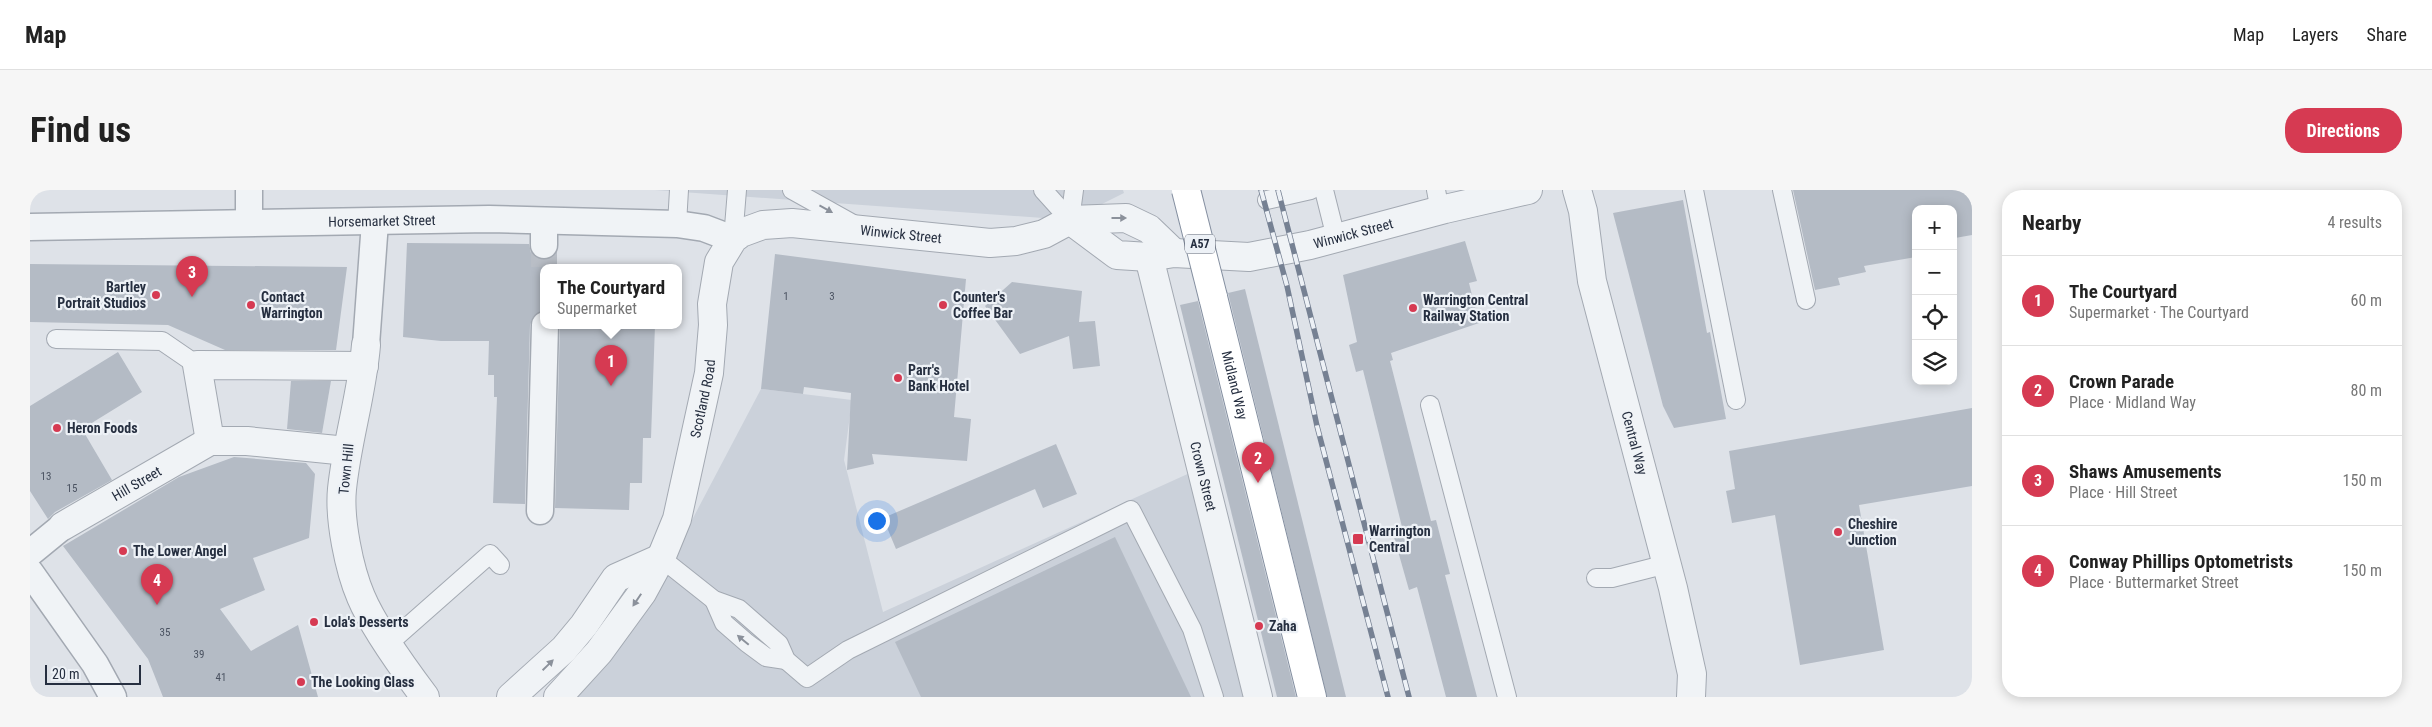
<!DOCTYPE html>
<html lang="en">
<head>
<meta charset="utf-8">
<style>
  :root { --surface:#fff; --page:#f6f6f6; --text:#222; --muted:#767676; --line:#e0e0e0; --accent:#d63a52 }
  body { margin:0; font-family:"Roboto Condensed",sans-serif; background:var(--page); color:var(--text) }
  .controls { position:absolute; right:15px; top:15px; display:grid; overflow:hidden; border-radius:10px; box-shadow:0 2px 12px #0003 }
  .controls button { width:45px; height:45px; display:grid; place-items:center; padding:0; border:0; border-bottom:1px solid var(--line); background:var(--surface); color:var(--text); font:25px sans-serif }
  .scale { position:absolute; left:15px; bottom:12px; width:96px; box-sizing:border-box; padding-left:5px; border:2px solid #262f40; border-top:0; font-size:14px; line-height:18px; white-space:nowrap; color:#262f40; -webkit-text-stroke:4px #edf1f6; paint-order:stroke }
  .you { position:absolute; left:846px; top:330px; width:18px; height:18px; margin:-12px; border:4px solid #fff; border-radius:50%; background:#1a73e8; box-shadow:0 0 0 8px #1a73e833 }
  .badge { display:grid; place-items:center; width:32px; height:32px; border-radius:50%; background:var(--accent); color:#fff; font-size:16px; font-weight:700 }
  .pin { position:absolute; translate:-50% -41px; filter:drop-shadow(0 1px 2px #0008) }
  .pin::after { content:''; position:absolute; top:26px; width:18px; height:15px; background:inherit; clip-path:polygon(0 0,100% 0,50% 100%) }
  .popup { position:absolute; left:510px; top:74px; width:142px; height:65px; box-sizing:border-box; display:grid; place-content:center; border-radius:10px; background:var(--surface); filter:drop-shadow(0 1px 4px #0005); font-size:16px; white-space:nowrap; color:var(--muted) }
  .popup b { font-size:19px; color:var(--text) }
  .popup::after { content:''; position:absolute; left:50%; top:100%; margin-left:-10px; border:10px solid transparent; border-top-color:var(--surface) }
  .list { margin:0; padding:0; list-style:none }
  h2 { display:flex; justify-content:space-between; align-items:center; height:65px; margin:0; padding:0 20px; font-size:21px }
  h2 small { font-size:16px; font-weight:400; color:var(--muted) }
  .list li { display:grid; grid-template-columns:32px 1fr auto; gap:15px; align-items:center; box-sizing:border-box; height:90px; padding:0 20px; border-top:1px solid var(--line) }
  .list b { display:block; font-size:19px; white-space:nowrap }
  .list p { margin:0; font-size:16px; white-space:nowrap; color:var(--muted) }
  .list em { font-size:16px; font-style:normal; color:var(--muted) }
  .icon { flex:none; width:28px; height:28px; fill:none; stroke:currentColor; stroke-width:2; stroke-linecap:round; stroke-linejoin:round }
  .map { position:relative; flex:none; width:1942px; height:507px; overflow:hidden; border-radius:20px }
  header { display:flex; align-items:center; gap:30px; box-sizing:border-box; height:70px; padding:0 25px; background:var(--surface); border-bottom:1px solid var(--line) }
  header strong { font-size:24px }
  nav { display:flex; gap:28px; margin-inline-start:auto; font-size:18px }
  .intro { display:flex; align-items:center; justify-content:space-between; box-sizing:border-box; height:120px; padding:0 30px }
  h1 { margin:0; font-size:35px }
  .button { padding:12px 22px; border-radius:20px; background:var(--accent); color:#fff; font-size:18px; font-weight:700 }
  main { display:flex; gap:30px; padding:0 30px }
  aside { flex:1; background:var(--surface); border-radius:20px; box-shadow:0 2px 12px #0003 }
  .map>svg:first-child { display:block }
</style>
</head>
<body>
<header>
<strong>Map</strong>
<nav><a>Map</a><a>Layers</a><a>Share</a></nav>
</header>
<div class="intro"><h1>Find us</h1><a class="button">Directions</a></div>
<main>
<div class="map">
<svg width="1942" height="507" viewBox="0 0 1942 507">
  <rect width="100%" height="100%" fill="#dee2e8"/>
  <g fill="#cbd1da">
    <path d="M625,0H1093L1094,3L1040,30Z"/>
    <path d="M731,199L822,210L814,270L853,422L1162,282L1218,507H544L633,385Z"/>
  </g>
  <g fill="#b4bbc5">
    <path d="M1763,0H1942V45L1925,48L1926,60L1923,61V19H1886V67L1834,76L1836,82L1808,88L1810,95L1785,100Z"/>
    <path d="M1653,10L1677,143L1680,142L1696,229L1644,238L1633,216L1583,23Z"/>
    <path d="M1435,51L1447,91L1439,93L1449,133L1361,163L1363,170L1360,171L1401,331L1406,330L1420,384L1415,385L1447,507H1416L1387,397L1379,400L1364,347L1374,345L1333,180L1326,182L1319,155L1327,152L1313,85Z"/>
    <path d="M377,53L499,54L501,63L507,68L514,70V120L503,127L500,135L495,314L463,313L467,207H464V185H458L459,151H411L373,147Z"/>
    <path d="M745,64L936,89L924,227L941,229L937,271L842,264L844,274L817,280L821,203L774,197L773,204L731,199Z"/>
    <path d="M0,74L317,77L306,160H195L138,135L0,132Z"/>
    <path d="M982,92L1052,101L1049,132L1065,131L1070,176L1043,179L1039,146L990,164L955,116Z"/>
    <path d="M1215,99L1316,507H1297L1198,103Z"/>
    <path d="M1168,111L1266,507H1247L1150,115Z"/>
    <path d="M530,135H625L621,248H613L612,293H600L599,320L525,318Z"/>
    <path d="M88,162L112,202L52,239L82,290L25,322L18,329L0,301V216Z"/>
    <path d="M261,191H301L292,243L257,239Z"/>
    <path d="M1942,218V296L1829,315L1854,460L1770,475L1745,325L1702,333L1696,301L1705,299L1699,261Z"/>
    <path d="M1026,254L1047,304L1013,318L1005,299L866,359L853,328Z"/>
    <path d="M204,267L276,273L285,284L279,348L223,368L235,400L190,419L221,461L268,435L288,507H133L118,469L33,356L149,287Z"/>
    <path d="M1085,347L1161,507H891L865,452Z"/>
  </g>
  <g fill="none" stroke-linecap="round" stroke-linejoin="round">
    <path stroke="#b9bec6" stroke-width="26" stroke-dasharray="26 13" stroke-linecap="butt" d="M514,55V77"/>
    <g stroke="#a3a9b2" stroke-width="20">
      <g id="service">
        <path d="M762,0L825,35"/>
        <path d="M1013,0L1040,30"/>
        <path d="M1294,0L1306,48"/>
        <path d="M1406,0L1410,21"/>
        <path d="M1664,0L1706,210"/>
        <path d="M1752,0L1776,110"/>
        <path d="M1237,10L1281,0"/>
        <path d="M1040,30L1044,0"/>
        <path d="M647,34L649,0"/>
        <path d="M703,49L707,0"/>
        <path d="M26,149L132,151L167,175"/>
        <path d="M1400,215L1477,507"/>
        <path d="M631,368L684,410L709,419L749,454L756,470L777,488L818,460L1101,320L1162,439L1184,507"/>
        <path d="M1566,388H1582L1637,374"/>
        <path d="M684,410L694,433L717,453L736,467L756,470"/>
        <path d="M358,454L460,364L470,375"/>
      </g>
    </g>
    <g stroke="#a3a9b2" stroke-width="29">
      <g id="pedestrian">
        <path d="M219,32V0"/>
        <path id="s1" d="M0,37L459,29L647,34L674,38L703,49"/>
        <path d="M514,55V31"/>
        <path d="M336,155L345,32"/>
        <path d="M510,321L515,135"/>
        <path d="M0,363L33,336"/>
        <path d="M0,382L65,474L83,507"/>
      </g>
    </g>
    <g stroke="#a3a9b2" stroke-width="30">
      <g id="minor">
        <path id="s2" d="M1547,0L1553,21L1562,91L1643,398L1662,484L1661,507"/>
        <path id="s3" d="M1040,30L1087,65L1119,67L1144,63L1219,67L1280,55L1415,19L1498,0"/>
        <path id="s4" d="M1119,67L1228,507"/>
        <path d="M336,155C332,204 317,250 312,299C309,329 319,379 331,407C344,438 374,479 395,507"/>
        <path d="M317,261L217,251H180L167,175L334,176"/>
        <path id="s5" d="M33,336L180,251"/>
        <path d="M481,507L534,459L554,435L586,388L631,368"/>
        <path id="s6" d="M528,507L569,462L612,403L631,368L647,329L679,183L683,135L682,114L689,72L703,49L711,43L733,35L762,33L960,53L986,51L1014,44L1040,30L1096,28L1119,39L1144,63"/>
      </g>
    </g>
    <g stroke="#848fa0" stroke-width="30">
      <g id="trunk">
        <path id="s7" d="M1183,107L1282,507"/>
      </g>
    </g>
    <use href="#service" stroke="#f0f3f6" stroke-width="18"/>
    <use href="#pedestrian" stroke="#f0f3f6" stroke-width="26"/>
    <use href="#minor" stroke="#f0f3f6" stroke-width="28"/>
    <use href="#trunk" stroke="#fff" stroke-width="28"/>
    <g stroke="#768193" stroke-width="5.5">
      <g id="rail">
        <path d="M1231,0L1257,96L1287,236L1358,507"/>
        <path d="M1248,0L1379,507"/>
      </g>
    </g>
    <use href="#rail" stroke="#edf1f6" stroke-width="4" stroke-dasharray="11" stroke-linecap="butt"/>
    <g stroke="#848fa0" stroke-width="30" stroke-linecap="butt">
      <path id="trunk-bridge" d="M1156,0L1183,107"/>
    </g>
    <use href="#trunk-bridge" stroke="#fff" stroke-width="28"/>
  </g>
  <defs><path id="oneway-solid" d="M-6-.8H1V-3.2L6.5 0L1 3.2V.8H-6Z" transform="scale(1.25)"/></defs>
  <g fill="#8b919b">
    <use href="#oneway-solid" transform="translate(796 19) rotate(29)"/>
    <use href="#oneway-solid" transform="translate(1089 28)"/>
    <use href="#oneway-solid" transform="translate(607 410) rotate(124)"/>
    <use href="#oneway-solid" transform="translate(713 450) rotate(-140)"/>
    <use href="#oneway-solid" transform="translate(518 475) rotate(-44)"/>
  </g>
  <g fill="#d63a52" stroke="#edf1f6" stroke-width="2">
    <circle cx="126" cy="105" r="5"/>
    <circle cx="221" cy="115" r="5"/>
    <circle cx="913" cy="115" r="5"/>
    <circle cx="1383" cy="118" r="5"/>
    <circle cx="868" cy="188" r="5"/>
    <circle cx="27" cy="238" r="5"/>
    <circle cx="1808" cy="342" r="5"/>
    <rect x="1322" y="343" width="12" height="12" rx="2.5"/>
    <circle cx="93" cy="361" r="5"/>
    <circle cx="284" cy="432" r="5"/>
    <circle cx="1229" cy="436" r="5"/>
    <circle cx="271" cy="492" r="5"/>
  </g>
  <g text-anchor="middle" stroke-width="4.5" stroke-linejoin="round" paint-order="stroke">
    <g font-size="11" fill="#4a5261">
      <text x="756" y="110">1</text>
      <text x="802" y="110">3</text>
      <text x="16" y="290">13</text>
      <text x="42" y="302">15</text>
      <text x="135" y="446">35</text>
      <text x="169" y="468">39</text>
      <text x="191" y="491">41</text>
    </g>
    <rect fill="#edf1f6" stroke="#626977" stroke-width="1" x="1155" y="44.5" width="30" height="19" rx="4"/>
    <g font-size="12" font-weight="bold" fill="#262f40">
      <text x="1170" y="58">A57</text>
    </g>
    <g font-size="14" fill="#262f40" stroke="#edf1f6">
      <text dy="5" stroke="none"><textPath href="#s1" startOffset="352">Horsemarket Street</textPath></text>
      <text dy="5" stroke="none"><textPath href="#s6" startOffset="676">Winwick Street</textPath></text>
      <text dy="5" stroke="none"><textPath href="#s3" startOffset="298">Winwick Street</textPath></text>
      <text dy="5" stroke="none"><textPath href="#s7" startOffset="91">Midland Way</textPath></text>
      <text dy="5" stroke="none"><textPath href="#s6" startOffset="339">Scotland Road</textPath></text>
      <text dy="5" stroke="none"><textPath href="#s2" startOffset="260">Central Way</textPath></text>
      <text transform="translate(316 279) rotate(-84)" y="5">Town Hill</text>
      <text dy="5" stroke="none"><textPath href="#s4" startOffset="226">Crown Street</textPath></text>
      <text dy="5" stroke="none"><textPath href="#s5" startOffset="85">Hill Street</textPath></text>
    </g>
    <g font-size="14" font-weight="bold" fill="#262f40" stroke="#edf1f6" text-anchor="start">
      <text x="116" y="102" text-anchor="end">Bartley<tspan x="116" dy="16">Portrait Studios</tspan></text>
      <text x="231" y="112">Contact<tspan x="231" dy="16">Warrington</tspan></text>
      <text x="923" y="112">Counter's<tspan x="923" dy="16">Coffee Bar</tspan></text>
      <text x="1393" y="115">Warrington Central<tspan x="1393" dy="16">Railway Station</tspan></text>
      <text x="878" y="185">Parr's<tspan x="878" dy="16">Bank Hotel</tspan></text>
      <text x="37" y="243">Heron Foods</text>
      <text x="1818" y="339">Cheshire<tspan x="1818" dy="16">Junction</tspan></text>
      <text x="1339" y="346">Warrington<tspan x="1339" dy="16">Central</tspan></text>
      <text x="103" y="366">The Lower Angel</text>
      <text x="294" y="437">Lola's Desserts</text>
      <text x="1239" y="441">Zaha</text>
      <text x="281" y="497">The Looking Glass</text>
    </g>
  </g>
</svg>
<div class="controls">
<button>+</button>
<button>−</button>
<button><svg class="icon" aria-label="locate" viewBox="0 0 24 24"><circle cx="12" cy="12" r="6"/><path d="M12 2v4M12 18v4M2 12h4M18 12h4"/></svg></button>
<button><svg class="icon" aria-label="layers" viewBox="0 0 24 24"><path d="M12 4l9 5-9 5-9-5zM3 14l9 5 9-5"/></svg></button>
</div>
<div class="scale">20 m</div>
<div class="you"></div>
<div class="pin badge" style="left:581px;top:196px">1</div>
<div class="popup"><b>The Courtyard</b>Supermarket</div>
<div class="pin badge" style="left:1228px;top:293px">2</div>
<div class="pin badge" style="left:162px;top:107px">3</div>
<div class="pin badge" style="left:127px;top:415px">4</div>
</div>
<aside>
<h2>Nearby<small>4 results</small></h2>
<ul class="list">
<li><span class="badge">1</span><div><b>The Courtyard</b><p>Supermarket · The Courtyard</p></div><em>60 m</em></li>
<li><span class="badge">2</span><div><b>Crown Parade</b><p>Place · Midland Way</p></div><em>80 m</em></li>
<li><span class="badge">3</span><div><b>Shaws Amusements</b><p>Place · Hill Street</p></div><em>150 m</em></li>
<li><span class="badge">4</span><div><b>Conway Phillips Optometrists</b><p>Place · Buttermarket Street</p></div><em>150 m</em></li>
</ul>
</aside>
</main>
</body>
</html>
